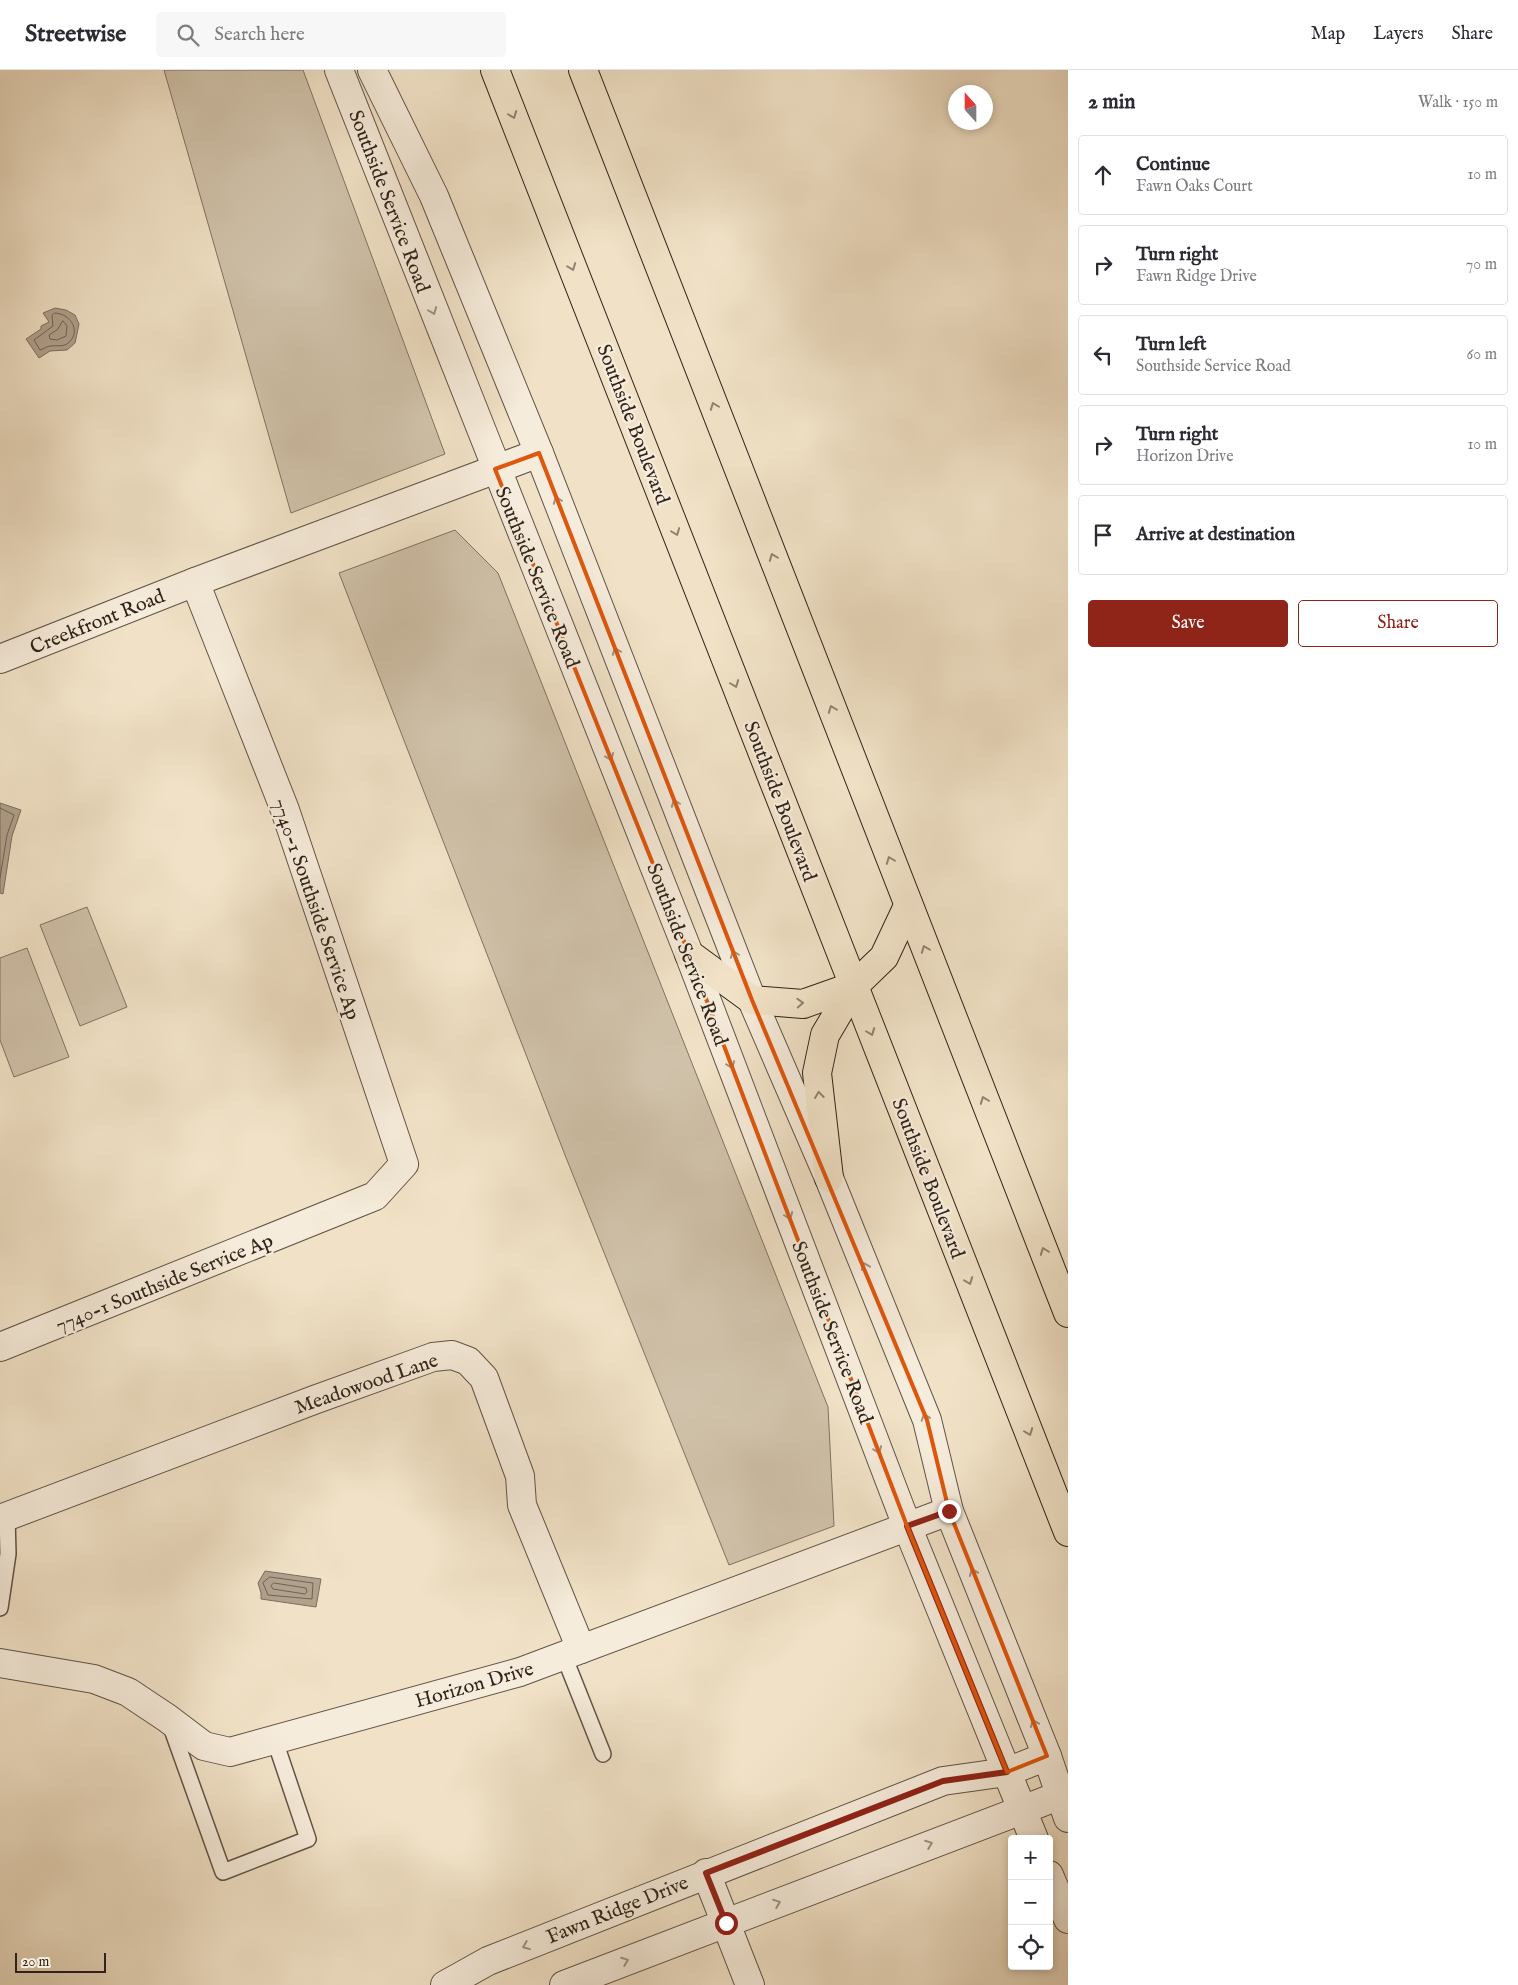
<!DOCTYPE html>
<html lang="en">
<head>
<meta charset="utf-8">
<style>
  :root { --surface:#fff; --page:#f7f7f7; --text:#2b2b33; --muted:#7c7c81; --line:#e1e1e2; --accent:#8f2418 }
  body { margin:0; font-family:"IM FELL English",serif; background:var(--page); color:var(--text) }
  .controls { position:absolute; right:15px; bottom:15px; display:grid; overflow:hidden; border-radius:5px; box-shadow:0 2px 8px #0003 }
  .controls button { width:45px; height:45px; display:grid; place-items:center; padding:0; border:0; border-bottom:1px solid var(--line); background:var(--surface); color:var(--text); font:25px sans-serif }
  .compass { position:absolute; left:948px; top:15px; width:45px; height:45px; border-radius:50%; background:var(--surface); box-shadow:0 2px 8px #0003; rotate:339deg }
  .scale { position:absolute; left:15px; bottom:12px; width:91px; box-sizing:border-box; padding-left:5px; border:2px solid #31231b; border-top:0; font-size:14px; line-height:18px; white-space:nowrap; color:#31231b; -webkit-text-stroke:4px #f6ecdb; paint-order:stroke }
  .stop { position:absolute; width:15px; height:15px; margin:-11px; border:4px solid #8f2418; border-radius:50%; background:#fff }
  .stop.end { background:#8f2418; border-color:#fff; box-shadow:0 1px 5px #0008 }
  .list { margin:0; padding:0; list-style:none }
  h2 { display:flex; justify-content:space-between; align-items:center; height:65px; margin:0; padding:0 20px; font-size:21px }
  h2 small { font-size:16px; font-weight:400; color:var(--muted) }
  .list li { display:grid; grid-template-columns:32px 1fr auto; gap:15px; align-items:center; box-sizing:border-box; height:80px; margin:0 10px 10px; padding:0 10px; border:1px solid var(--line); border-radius:5px }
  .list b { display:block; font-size:19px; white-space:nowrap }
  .list p { margin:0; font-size:16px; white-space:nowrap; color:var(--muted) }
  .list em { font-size:16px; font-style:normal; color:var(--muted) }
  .actions { display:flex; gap:10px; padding:15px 20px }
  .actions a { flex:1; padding:11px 0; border:1px solid var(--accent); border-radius:5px; text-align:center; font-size:18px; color:var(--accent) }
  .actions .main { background:var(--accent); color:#fff }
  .icon { flex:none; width:28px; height:28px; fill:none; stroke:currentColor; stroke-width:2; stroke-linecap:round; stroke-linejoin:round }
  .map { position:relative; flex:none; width:1068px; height:1915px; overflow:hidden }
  header { display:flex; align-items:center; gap:30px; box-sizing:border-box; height:70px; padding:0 25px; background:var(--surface); border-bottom:1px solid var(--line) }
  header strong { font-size:24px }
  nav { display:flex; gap:28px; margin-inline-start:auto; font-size:18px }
  .search { width:350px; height:45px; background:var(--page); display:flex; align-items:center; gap:12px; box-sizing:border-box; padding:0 18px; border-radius:5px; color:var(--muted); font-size:19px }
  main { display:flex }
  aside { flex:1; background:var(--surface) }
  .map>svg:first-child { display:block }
</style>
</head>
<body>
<header>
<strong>Streetwise</strong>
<div class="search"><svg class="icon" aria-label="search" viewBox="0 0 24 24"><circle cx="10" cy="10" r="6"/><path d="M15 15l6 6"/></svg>Search here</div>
<nav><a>Map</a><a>Layers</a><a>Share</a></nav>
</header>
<main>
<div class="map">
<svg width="1068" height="1915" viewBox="0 0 1068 1915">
  <rect width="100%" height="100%" fill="#f1e2c7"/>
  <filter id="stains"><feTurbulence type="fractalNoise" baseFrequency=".004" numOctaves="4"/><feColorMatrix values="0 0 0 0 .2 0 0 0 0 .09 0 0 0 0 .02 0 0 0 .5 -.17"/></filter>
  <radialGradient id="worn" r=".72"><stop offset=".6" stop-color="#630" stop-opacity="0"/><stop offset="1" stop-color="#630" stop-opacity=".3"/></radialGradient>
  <g fill="#d0c2aa" stroke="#807262">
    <path d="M164,0H303L445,384L291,443Z"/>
    <path d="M455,460L498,503L828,1337L834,1456L729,1495L565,1085L339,503Z"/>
    <path d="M87,837L127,937L80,956L40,855Z"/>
    <path d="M27,878L69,987L14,1007L0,970V888Z"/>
  </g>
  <g fill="#b0a18d" stroke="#7d6f5f">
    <path d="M55,238L66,240L75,245L79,254L75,273L67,280L50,281L39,288L26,269L41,259V256L49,252L43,243Z"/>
    <path d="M0,733L21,740L12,766L3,824L0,823Z"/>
    <path d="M265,1501L321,1509L316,1537L261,1529V1523L258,1513Z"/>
  </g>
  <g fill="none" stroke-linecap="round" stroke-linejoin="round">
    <g stroke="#706254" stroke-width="1">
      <path d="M55,243C72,244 82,263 67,274C61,277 57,275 51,276C47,276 44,279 40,280L34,270L53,256L52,246Z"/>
      <path d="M63,251L67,256L66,266L57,270L50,269L49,265L57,260Z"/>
      <path d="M0,738L14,745L7,765L0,808"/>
      <path d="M270,1507L313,1513L312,1529L268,1525L263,1513Z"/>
      <path d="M274,1513L306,1518L307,1522L305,1524L273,1519L271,1516Z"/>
    </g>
    <g stroke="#615346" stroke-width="18">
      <g id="lane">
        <path d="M0,1538L8,1484L7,1445"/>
        <path d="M564,1586L603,1684"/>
        <path d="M170,1654L223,1802L308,1769L275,1671"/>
      </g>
    </g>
    <g stroke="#615346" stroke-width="30">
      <g id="street">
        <path d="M339,0L689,884L907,1456L1034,1769"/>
        <path d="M372,0L434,126L539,383L752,930L829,1108L927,1350L949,1441L1047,1686L1068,1748"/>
        <path d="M0,589L195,512L539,383"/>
        <path d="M0,1277L375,1126L404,1094L285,740L195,512"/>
        <path d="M0,1449L314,1330L433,1287L452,1285L468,1291L484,1308L520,1406L522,1435L581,1579"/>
        <path d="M0,1593L94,1609L128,1622L167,1648L204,1676L230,1682L520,1602L949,1441"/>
        <path d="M706,1803L750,1915"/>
        <path d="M1049,1805L1068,1849"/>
        <path d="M445,1915L488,1891L943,1711L1007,1702L1047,1686"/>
        <path d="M564,1915L1061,1725"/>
      </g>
    </g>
    <g stroke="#31231b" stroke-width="30">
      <g id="highway">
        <path d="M495,0L1068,1462"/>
        <path d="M583,0L1068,1243"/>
        <path d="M689,884L752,930L803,934L854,916"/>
        <path d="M829,1108L817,1003L825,965L854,916L884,887L908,836"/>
      </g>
    </g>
    <use href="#lane" stroke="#f6ecdb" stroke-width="15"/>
    <use href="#street" stroke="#f6ecdb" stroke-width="28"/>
    <use href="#highway" stroke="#f1e2c7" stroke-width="28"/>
  </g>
  <defs><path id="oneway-chevron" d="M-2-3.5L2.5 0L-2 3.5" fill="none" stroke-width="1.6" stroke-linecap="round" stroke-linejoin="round" transform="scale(1.25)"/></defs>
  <g stroke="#918271">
    <use href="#oneway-chevron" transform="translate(513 45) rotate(69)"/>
    <use href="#oneway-chevron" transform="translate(572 197) rotate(69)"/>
    <use href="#oneway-chevron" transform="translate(714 336) rotate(-111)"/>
    <use href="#oneway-chevron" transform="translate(676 462) rotate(69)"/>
    <use href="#oneway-chevron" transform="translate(773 487) rotate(-111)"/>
    <use href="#oneway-chevron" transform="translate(735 614) rotate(69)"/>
    <use href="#oneway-chevron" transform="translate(832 639) rotate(-111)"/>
    <use href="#oneway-chevron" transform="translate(890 790) rotate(-111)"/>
    <use href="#oneway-chevron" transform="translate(925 879) rotate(-111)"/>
    <use href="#oneway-chevron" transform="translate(800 933) rotate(-3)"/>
    <use href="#oneway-chevron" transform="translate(871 962) rotate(69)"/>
    <use href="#oneway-chevron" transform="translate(819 1025) rotate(-97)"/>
    <use href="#oneway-chevron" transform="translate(984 1030) rotate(-111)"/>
    <use href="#oneway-chevron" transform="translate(1044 1181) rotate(-111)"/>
    <use href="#oneway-chevron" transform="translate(969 1211) rotate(69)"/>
    <use href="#oneway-chevron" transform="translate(1029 1362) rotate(69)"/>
  </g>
  <g stroke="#9d9285">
    <use href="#oneway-chevron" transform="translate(433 241) rotate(69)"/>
    <use href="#oneway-chevron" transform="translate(557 430) rotate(-111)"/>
    <use href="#oneway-chevron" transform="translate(616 581) rotate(-111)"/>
    <use href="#oneway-chevron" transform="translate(610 687) rotate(68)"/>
    <use href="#oneway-chevron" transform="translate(675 733) rotate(-111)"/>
    <use href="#oneway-chevron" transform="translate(734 884) rotate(-111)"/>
    <use href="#oneway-chevron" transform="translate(731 995) rotate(69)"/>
    <use href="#oneway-chevron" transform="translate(789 1146) rotate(69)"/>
    <use href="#oneway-chevron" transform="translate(865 1196) rotate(-112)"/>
    <use href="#oneway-chevron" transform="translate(925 1347) rotate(-109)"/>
    <use href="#oneway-chevron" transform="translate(878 1380) rotate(69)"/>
    <use href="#oneway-chevron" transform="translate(973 1502) rotate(-112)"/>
    <use href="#oneway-chevron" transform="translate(1034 1653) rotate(-112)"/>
    <use href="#oneway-chevron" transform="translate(929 1774) rotate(-21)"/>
    <use href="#oneway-chevron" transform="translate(777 1833) rotate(-21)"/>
    <use href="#oneway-chevron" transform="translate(526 1876) rotate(158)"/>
    <use href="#oneway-chevron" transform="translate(625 1891) rotate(-21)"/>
  </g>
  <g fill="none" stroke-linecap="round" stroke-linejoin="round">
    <path stroke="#8f2418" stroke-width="6" d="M726,1853L706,1803L943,1711L1007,1702L907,1456L949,1441"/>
  </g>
  <path fill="none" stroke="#df560d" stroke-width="4" stroke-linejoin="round" d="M539,383L752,930L927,1350L949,1441L1047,1686L1007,1702L907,1456L689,884L495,399Z"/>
  <g text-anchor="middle" stroke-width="4.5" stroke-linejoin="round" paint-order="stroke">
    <g font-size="20" fill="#31231b" stroke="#f6ecdb">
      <text transform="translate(390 131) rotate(69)" y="7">Southside Service Road</text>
      <text transform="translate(634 354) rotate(69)" y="7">Southside Boulevard</text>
      <text transform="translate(538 507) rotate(68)" y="7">Southside Service Road</text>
      <text transform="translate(97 551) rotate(-22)" y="7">Creekfront Road</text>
      <text transform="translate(781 731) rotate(69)" y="7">Southside Boulevard</text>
      <text transform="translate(317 839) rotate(71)" y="7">7740-1 Southside Service Ap</text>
      <text transform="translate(688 884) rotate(69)" y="7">Southside Service Road</text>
      <text transform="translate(929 1108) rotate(69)" y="7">Southside Boulevard</text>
      <text transform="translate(164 1212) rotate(-22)" y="7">7740-1 Southside Service Ap</text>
      <text transform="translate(833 1262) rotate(69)" y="7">Southside Service Road</text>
      <text transform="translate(366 1313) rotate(-19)" y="7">Meadowood Lane</text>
      <text transform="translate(474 1614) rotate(-16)" y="7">Horizon Drive</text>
      <text transform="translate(617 1839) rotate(-22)" y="7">Fawn Ridge Drive</text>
    </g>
  </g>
  <rect width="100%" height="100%" filter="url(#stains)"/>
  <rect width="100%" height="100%" fill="url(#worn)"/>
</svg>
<div class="controls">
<button>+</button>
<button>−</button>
<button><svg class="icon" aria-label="locate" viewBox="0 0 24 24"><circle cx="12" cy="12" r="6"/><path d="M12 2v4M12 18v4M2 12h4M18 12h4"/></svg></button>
</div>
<svg class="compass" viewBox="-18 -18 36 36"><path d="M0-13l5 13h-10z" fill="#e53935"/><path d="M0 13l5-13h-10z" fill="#7c7c81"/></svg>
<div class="scale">20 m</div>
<div class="stop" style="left:726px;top:1853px"></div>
<div class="stop end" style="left:949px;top:1441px"></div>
</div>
<aside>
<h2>2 min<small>Walk · 150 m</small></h2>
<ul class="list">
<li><svg class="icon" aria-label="ahead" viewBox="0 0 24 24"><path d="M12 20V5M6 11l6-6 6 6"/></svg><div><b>Continue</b><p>Fawn Oaks Court</p></div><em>10 m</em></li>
<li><svg class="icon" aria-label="right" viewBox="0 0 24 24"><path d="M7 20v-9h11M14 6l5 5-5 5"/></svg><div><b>Turn right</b><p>Fawn Ridge Drive</p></div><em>70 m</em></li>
<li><svg class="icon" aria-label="left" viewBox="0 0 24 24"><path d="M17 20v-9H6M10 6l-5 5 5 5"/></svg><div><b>Turn left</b><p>Southside Service Road</p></div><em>60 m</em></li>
<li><svg class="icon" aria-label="right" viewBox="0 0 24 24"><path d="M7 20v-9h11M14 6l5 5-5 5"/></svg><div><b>Turn right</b><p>Horizon Drive</p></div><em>10 m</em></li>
<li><svg class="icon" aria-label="arrive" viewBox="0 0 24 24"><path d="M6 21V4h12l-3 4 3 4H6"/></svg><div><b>Arrive at destination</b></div></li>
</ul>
<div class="actions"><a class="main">Save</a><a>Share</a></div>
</aside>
</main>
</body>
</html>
